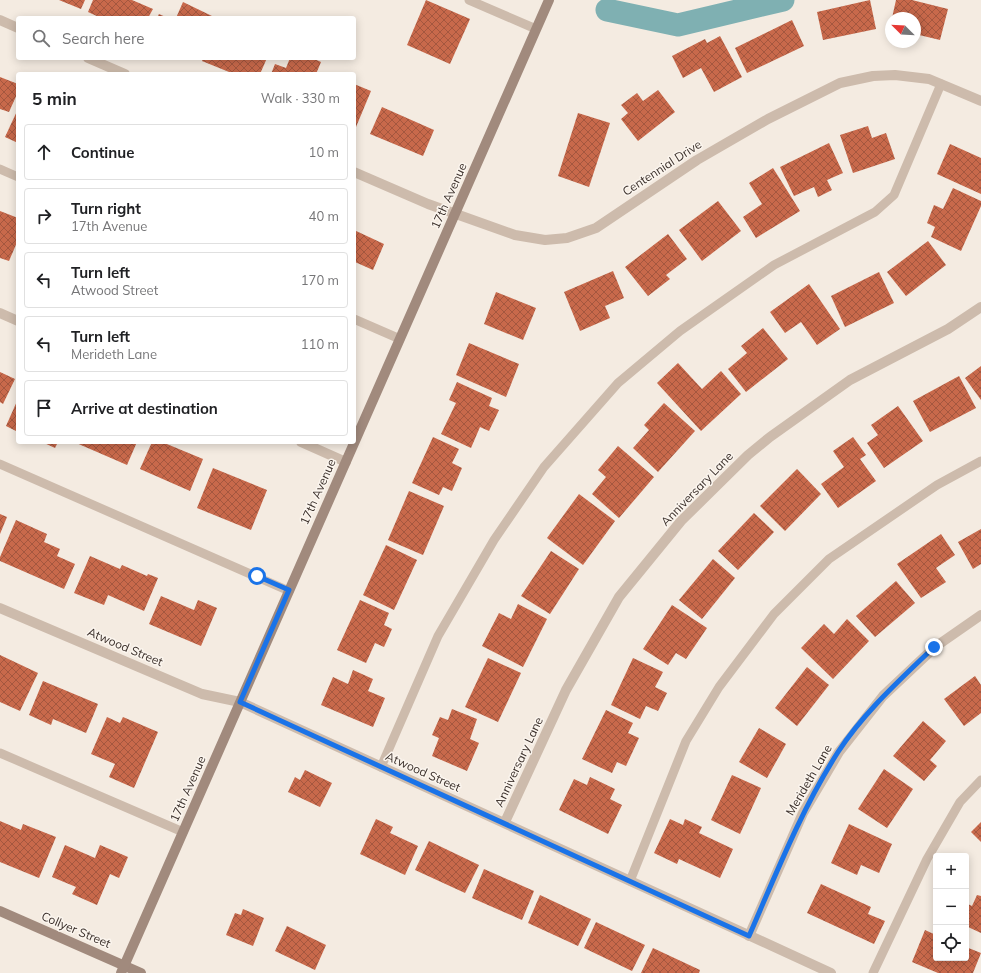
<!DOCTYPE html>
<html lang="en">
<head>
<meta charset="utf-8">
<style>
  :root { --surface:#fff; --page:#f6f6f6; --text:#202124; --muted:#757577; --line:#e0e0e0 }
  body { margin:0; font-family:Mulish,sans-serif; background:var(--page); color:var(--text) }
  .controls { position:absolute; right:12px; bottom:12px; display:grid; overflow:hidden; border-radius:4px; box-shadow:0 2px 10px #0003 }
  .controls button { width:36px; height:36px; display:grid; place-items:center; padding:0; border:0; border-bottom:1px solid var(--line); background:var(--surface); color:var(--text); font:20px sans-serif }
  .compass { position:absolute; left:885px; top:12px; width:36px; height:36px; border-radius:50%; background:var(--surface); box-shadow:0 2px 10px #0003; rotate:294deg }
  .stop { position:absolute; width:12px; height:12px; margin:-9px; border:3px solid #1a73e8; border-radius:50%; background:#fff }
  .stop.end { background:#1a73e8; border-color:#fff; box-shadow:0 1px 4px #0008 }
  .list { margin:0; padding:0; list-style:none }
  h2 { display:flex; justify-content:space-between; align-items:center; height:52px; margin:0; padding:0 16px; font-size:17px }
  h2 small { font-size:13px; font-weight:400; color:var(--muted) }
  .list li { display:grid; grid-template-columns:26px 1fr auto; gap:12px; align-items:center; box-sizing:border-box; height:56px; margin:0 8px 8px; padding:0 8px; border:1px solid var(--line); border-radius:4px }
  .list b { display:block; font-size:15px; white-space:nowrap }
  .list p { margin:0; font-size:13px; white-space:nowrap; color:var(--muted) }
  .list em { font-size:13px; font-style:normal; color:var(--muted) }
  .icon { flex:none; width:22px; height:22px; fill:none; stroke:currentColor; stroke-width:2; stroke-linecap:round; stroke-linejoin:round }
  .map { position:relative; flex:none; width:981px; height:973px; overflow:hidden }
  .search { position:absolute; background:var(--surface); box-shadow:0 2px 10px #0003; left:16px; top:16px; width:340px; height:44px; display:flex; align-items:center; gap:10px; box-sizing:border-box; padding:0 14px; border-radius:4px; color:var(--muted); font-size:15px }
  .panel { position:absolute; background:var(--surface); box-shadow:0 2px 10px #0003; left:16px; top:72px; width:340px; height:372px; border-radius:4px }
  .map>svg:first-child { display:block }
</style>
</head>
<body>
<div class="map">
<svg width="981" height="973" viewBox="0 0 981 973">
  <defs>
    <pattern id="building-cross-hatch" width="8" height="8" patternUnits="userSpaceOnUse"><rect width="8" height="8" fill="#c8694b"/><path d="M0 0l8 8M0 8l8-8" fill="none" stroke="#a4573f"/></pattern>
  </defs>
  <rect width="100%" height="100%" fill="#f4ebe1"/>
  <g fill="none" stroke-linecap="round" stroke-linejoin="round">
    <path stroke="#7fb0b2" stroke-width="23" d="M607,10L678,25L783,0"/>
  </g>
  <g fill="url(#building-cross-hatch)">
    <path d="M59,0H85L81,9Z"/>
    <path d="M93,0H132L153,9L148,18H101L88,12Z"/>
    <path d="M426,0L470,19L450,64L407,45Z"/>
    <path d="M870,0L876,29L823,40L817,12Z"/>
    <path d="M896,0H912L948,9L940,40L915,34V18H892Z"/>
    <path d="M183,2L214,17L213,18H176Z"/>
    <path d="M159,14L168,18H157Z"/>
    <path d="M792,20L804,46L747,73L735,48Z"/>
    <path d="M720,36L742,77L714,92L701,68L683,78L672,56L705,39L707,43Z"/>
    <path d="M203,58H267L260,74H234L202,61Z"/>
    <path d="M290,58H312L321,62L316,74H271L275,64L286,68Z"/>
    <path d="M0,77L18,84V92L9,112L0,109Z"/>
    <path d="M354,84L371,91L356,127L354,126Z"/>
    <path d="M658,90L675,112L638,141L621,119L628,113L621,105L637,93L643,101Z"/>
    <path d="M382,107L434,130L423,156L370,134Z"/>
    <path d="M18,109V143L5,137Z"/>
    <path d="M578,113L610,123L589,187L558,176Z"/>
    <path d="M868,126L872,138L886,133L895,159L853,173L840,135Z"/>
    <path d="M829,143L843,173L827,180L832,190L818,197L814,187L794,196L780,167Z"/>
    <path d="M950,144L981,158V194L937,174Z"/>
    <path d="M773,168L800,211L756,238L743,217L762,204L749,183Z"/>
    <path d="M953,188L981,201V206L961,251L931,237L935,227L927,223L934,205L943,209Z"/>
    <path d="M718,201L741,231L702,261L679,230Z"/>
    <path d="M0,211L18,218V240L9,261L0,258Z"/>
    <path d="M354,230L384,244L373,270L355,262L354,264Z"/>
    <path d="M668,234L687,259L666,275L670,279L648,296L625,267Z"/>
    <path d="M928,241L946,265L906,296L887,272Z"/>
    <path d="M613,271L624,298L605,306L610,318L580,331L564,292Z"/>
    <path d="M879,272L894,303L845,327L831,296Z"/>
    <path d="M809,284L840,329L817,345L801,322L785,333L770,312Z"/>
    <path d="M496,292L536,308L523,340L484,324Z"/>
    <path d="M763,328L788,359L746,392L728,369L747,353L741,346Z"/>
    <path d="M469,343L519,364L506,397L456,375Z"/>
    <path d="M678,363L702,389L721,371L741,394L701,431L657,383Z"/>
    <path d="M981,366V400L965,378Z"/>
    <path d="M0,372L15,379L3,404L0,402Z"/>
    <path d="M959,376L976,408L930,432L913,401Z"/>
    <path d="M457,382L492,398L489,406L499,410L489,431L480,427L471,448L441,434L456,403L449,400Z"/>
    <path d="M18,399V432L6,426Z"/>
    <path d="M664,403L695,431L658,472L633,448L649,430L644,425Z"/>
    <path d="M898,406L923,441L884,468L867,443L878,435L871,425Z"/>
    <path d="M433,437L459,449L452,463L462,468L452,491L443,487L439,495L412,483Z"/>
    <path d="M853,437L866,455L860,459L876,481L838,508L821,484L844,467L833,451Z"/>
    <path d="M42,442H58L55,448Z"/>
    <path d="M74,442H137L127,465Z"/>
    <path d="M152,442H162L203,459L190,491L140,469Z"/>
    <path d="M618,446L654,477L619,518L592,494L606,477L598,470Z"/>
    <path d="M213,468L267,490L251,530L197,508Z"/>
    <path d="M797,469L821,494L785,531L760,506Z"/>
    <path d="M409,491L444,506L423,555L388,540Z"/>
    <path d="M579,494L615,521L583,565L547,538Z"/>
    <path d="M754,513L774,532L738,570L718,551Z"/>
    <path d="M0,514L7,517L0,534Z"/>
    <path d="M16,520L47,534L44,542L60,549L57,556L75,564L64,589L0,561V557Z"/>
    <path d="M981,529V564L973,569L958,542Z"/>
    <path d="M941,534L955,555L936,568L946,582L921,598L897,564Z"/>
    <path d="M386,545L417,560L394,610L363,595Z"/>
    <path d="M551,551L579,569L550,614L521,596Z"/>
    <path d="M90,556L120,569L122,565L147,576L148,574L158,578L144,611L108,595L104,605L74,593Z"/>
    <path d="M713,559L735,578L702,619L679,600Z"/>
    <path d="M896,581L915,603L875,637L856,616Z"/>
    <path d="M161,596L194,610L198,600L217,608L201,646L149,624Z"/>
    <path d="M360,600L389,613L384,625L392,629L384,647L375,643L366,663L337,650Z"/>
    <path d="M518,604L547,619L523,667L482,646L499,613L511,619Z"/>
    <path d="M672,605L707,628L686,659L676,653L668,665L643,649Z"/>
    <path d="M847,619L869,641L833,679L801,648L824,624L834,634Z"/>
    <path d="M0,655L38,673L20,711L0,702Z"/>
    <path d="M488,658L521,673L498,722L465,707Z"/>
    <path d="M633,658L663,672L655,687L667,693L658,711L646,706L640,719L611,705Z"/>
    <path d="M807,667L829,685L797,726L775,708Z"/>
    <path d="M353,670L373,679L368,691L385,698L373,727L321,705L333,677L348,684Z"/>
    <path d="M975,676L981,685V713L964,726L944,699Z"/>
    <path d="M43,681L98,704L86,733L53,719L51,725L29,715Z"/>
    <path d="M452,709L477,719L470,739L479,743L467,771L432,756L439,738L432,735L440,717L448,720Z"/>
    <path d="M606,710L633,723L628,733L639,738L626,766L617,762L612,773L582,759Z"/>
    <path d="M107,717L120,723L123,717L158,732L134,788L109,777L115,764L91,754Z"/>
    <path d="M923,721L946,741L930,760L937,766L924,781L893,756Z"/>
    <path d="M759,728L786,744L767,778L739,762Z"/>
    <path d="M884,769L913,789L887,828L858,809Z"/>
    <path d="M305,770L332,783L320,807L288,792L295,777L300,780Z"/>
    <path d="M732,775L761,788L740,834L711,820Z"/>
    <path d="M590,777L615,789L610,799L622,805L608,834L559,810L574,779L587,785Z"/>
    <path d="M376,819L393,827L390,833L418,846L405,875L360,854Z"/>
    <path d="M670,819L683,825L685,819L702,827L699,833L733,849L720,878L679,859L677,864L654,853Z"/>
    <path d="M0,821L21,830L23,824L56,837L39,878L0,862Z"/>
    <path d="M981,822V842L971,832Z"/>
    <path d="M849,824L892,844L879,873L861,865L857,875L831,863Z"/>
    <path d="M429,841L479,865L465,893L415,870Z"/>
    <path d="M65,845L95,858L100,845L128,857L119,878L110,874L97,905L72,894L76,887L52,877Z"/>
    <path d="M484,869L534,891L522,920L472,898Z"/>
    <path d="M821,884L871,907L868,914L885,921L874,944L807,913Z"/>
    <path d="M540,895L591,919L578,946L528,923Z"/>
    <path d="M977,895L981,896V933L968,927L966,930V903L972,906Z"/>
    <path d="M243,909L264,918L253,946L226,935L235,913L241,915Z"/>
    <path d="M596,922L645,945L632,971L584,948Z"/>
    <path d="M287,926L326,945L315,970L275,951Z"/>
    <path d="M925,930L936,935V958H966V947L981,953L973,973H938L912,962Z"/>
    <path d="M653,948L700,970L699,973H641Z"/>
  </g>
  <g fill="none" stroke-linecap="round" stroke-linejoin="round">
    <g stroke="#cdbbac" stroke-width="9">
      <path d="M469,0L536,29"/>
      <path d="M0,169L18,177"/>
      <path d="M354,319L400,339"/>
      <path d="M0,464L289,591"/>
      <path d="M0,753L183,832"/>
      <path d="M381,767L438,636L494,540L544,467L618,383L680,331L774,265L875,212L894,195L941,84"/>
      <path d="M630,881L686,741L719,687L774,614L829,559L937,485L981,461"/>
      <path d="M873,973L927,859L960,802L981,780"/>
    </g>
    <g stroke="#cdbbac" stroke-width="10">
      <path d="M0,20L18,28"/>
      <path d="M88,58L125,74"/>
      <path d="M354,172L428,204L515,235L545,240L567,238L596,228L697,160L768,119L840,83L873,76L895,75L929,79L981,101"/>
      <path d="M0,313L18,321"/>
      <path d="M301,442L346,462"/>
      <path d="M0,608L202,694L240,702L831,973"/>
      <path d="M505,822L566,690L619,597L681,521L748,455L770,437L850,380L948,329L981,307"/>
      <path d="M749,936L803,813L839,752L883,696L935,647L981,615"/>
    </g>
    <g stroke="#a18a7d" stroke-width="10">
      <path d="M0,911L141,973"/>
      <path d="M121,973L549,0"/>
    </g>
  </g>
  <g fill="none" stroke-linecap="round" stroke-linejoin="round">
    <path stroke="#1a73e8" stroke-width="5" d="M257,576L289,590L240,702L749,936C776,874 801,810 838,752C864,712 900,680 934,647"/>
  </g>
  <g text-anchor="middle" stroke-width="3" stroke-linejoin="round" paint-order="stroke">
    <g font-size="12" fill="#3b302b" stroke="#fbf5ee">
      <text transform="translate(662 168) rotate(-33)" y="4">Centennial Drive</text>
      <text transform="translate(449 196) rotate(-66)" y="4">17th Avenue</text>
      <text transform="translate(697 489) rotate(-46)" y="4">Anniversary Lane</text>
      <text transform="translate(318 492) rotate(-66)" y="4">17th Avenue</text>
      <text transform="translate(125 647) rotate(23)" y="4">Atwood Street</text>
      <text transform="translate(519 762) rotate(-65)" y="4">Anniversary Lane</text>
      <text transform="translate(423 772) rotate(24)" y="4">Atwood Street</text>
      <text transform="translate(809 780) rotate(-60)" y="4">Merideth Lane</text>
      <text transform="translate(188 789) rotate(-66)" y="4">17th Avenue</text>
      <text transform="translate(76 930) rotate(23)" y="4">Collyer Street</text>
    </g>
  </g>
</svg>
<div class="controls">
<button>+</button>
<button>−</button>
<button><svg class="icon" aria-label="locate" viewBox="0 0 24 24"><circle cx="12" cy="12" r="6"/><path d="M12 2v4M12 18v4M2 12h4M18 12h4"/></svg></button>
</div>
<svg class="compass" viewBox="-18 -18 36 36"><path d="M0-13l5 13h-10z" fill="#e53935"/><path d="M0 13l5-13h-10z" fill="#757577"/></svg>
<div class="stop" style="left:257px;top:576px"></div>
<div class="stop end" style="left:934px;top:647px"></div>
<div class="search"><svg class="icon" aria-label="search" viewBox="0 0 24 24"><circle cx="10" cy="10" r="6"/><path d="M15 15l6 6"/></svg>Search here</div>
<section class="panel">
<h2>5 min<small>Walk · 330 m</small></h2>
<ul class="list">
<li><svg class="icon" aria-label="ahead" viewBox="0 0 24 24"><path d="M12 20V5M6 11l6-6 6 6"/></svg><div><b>Continue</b></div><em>10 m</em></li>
<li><svg class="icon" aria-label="right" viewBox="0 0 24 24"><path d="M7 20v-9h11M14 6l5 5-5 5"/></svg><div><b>Turn right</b><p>17th Avenue</p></div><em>40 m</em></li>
<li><svg class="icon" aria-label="left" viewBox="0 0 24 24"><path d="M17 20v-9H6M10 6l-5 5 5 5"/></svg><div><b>Turn left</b><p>Atwood Street</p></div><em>170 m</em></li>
<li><svg class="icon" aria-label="left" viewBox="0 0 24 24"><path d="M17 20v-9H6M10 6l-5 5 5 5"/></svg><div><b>Turn left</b><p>Merideth Lane</p></div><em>110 m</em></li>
<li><svg class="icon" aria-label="arrive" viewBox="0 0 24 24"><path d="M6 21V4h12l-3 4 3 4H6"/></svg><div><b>Arrive at destination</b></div></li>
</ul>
</section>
</div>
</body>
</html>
